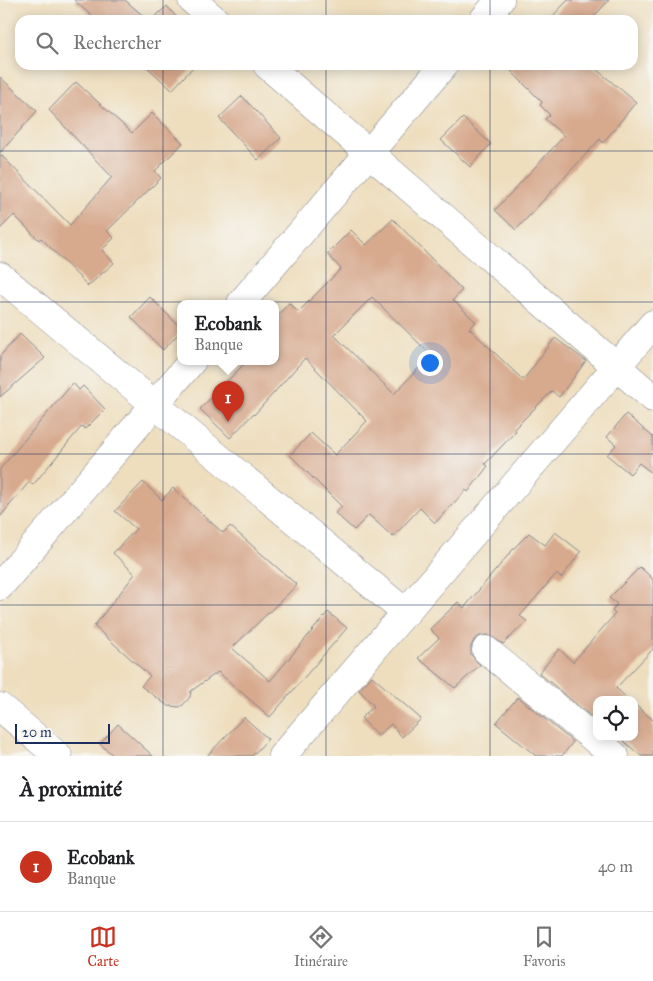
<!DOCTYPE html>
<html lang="fr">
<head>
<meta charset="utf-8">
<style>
  :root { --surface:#fff; --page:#f2f2f2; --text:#202124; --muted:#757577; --line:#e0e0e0; --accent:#c8321e }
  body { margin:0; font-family:"IM FELL Great Primer",serif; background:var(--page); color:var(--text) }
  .controls { position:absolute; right:15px; bottom:15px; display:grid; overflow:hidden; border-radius:10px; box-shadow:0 2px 12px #0003 }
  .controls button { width:45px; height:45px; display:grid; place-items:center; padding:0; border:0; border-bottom:1px solid var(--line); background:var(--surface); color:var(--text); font:25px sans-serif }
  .scale { position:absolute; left:15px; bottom:12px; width:95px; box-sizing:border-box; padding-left:5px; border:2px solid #1b2f5e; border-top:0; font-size:14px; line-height:18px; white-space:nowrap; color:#1b2f5e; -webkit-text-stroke:4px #f6f6f2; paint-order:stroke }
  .you { position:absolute; left:429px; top:362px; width:18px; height:18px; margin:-12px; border:4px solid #fff; border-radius:50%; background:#1a73e8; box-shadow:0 0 0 8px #1a73e833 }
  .badge { display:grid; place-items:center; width:32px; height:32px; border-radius:50%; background:var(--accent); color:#fff; font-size:16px; font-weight:700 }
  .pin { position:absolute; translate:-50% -41px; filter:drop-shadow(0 1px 2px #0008) }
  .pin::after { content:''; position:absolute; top:26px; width:18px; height:15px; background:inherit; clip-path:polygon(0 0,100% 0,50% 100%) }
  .popup { position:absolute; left:177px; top:300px; width:102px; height:65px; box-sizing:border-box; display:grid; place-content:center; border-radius:10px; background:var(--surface); filter:drop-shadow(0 1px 4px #0005); font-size:16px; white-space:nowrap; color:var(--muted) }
  .popup b { font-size:19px; color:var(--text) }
  .popup::after { content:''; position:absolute; left:50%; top:100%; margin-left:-10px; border:10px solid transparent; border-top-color:var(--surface) }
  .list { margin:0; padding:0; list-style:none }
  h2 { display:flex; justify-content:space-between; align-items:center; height:65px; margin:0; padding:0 20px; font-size:21px }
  h2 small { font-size:16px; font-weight:400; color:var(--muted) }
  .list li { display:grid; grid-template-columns:32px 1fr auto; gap:15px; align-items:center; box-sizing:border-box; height:90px; padding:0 20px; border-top:1px solid var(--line) }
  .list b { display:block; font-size:19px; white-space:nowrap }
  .list p { margin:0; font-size:16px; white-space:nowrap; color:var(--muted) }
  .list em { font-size:16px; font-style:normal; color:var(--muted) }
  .icon { flex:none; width:28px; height:28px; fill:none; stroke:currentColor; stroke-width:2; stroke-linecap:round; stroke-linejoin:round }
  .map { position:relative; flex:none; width:653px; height:756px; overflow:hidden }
  .search { position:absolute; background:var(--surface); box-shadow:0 2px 12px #0003; left:15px; right:15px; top:15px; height:55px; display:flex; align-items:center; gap:12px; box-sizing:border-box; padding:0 18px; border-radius:15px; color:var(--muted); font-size:19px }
  .sheet { height:155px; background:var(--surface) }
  nav { display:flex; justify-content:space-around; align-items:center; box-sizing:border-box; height:70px; border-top:1px solid var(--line); background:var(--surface); font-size:14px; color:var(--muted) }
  nav a { display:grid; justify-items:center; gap:2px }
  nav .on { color:var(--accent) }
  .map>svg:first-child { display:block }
</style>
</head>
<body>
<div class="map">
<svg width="653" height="756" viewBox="0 0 653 756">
  <rect width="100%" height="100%" fill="#f6f6f2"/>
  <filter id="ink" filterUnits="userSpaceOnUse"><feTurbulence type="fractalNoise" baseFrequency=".02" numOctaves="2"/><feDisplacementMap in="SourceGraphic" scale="10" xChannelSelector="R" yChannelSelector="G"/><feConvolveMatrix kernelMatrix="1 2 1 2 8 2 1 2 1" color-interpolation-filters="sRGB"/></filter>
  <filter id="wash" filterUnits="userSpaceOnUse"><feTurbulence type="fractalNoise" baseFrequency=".0096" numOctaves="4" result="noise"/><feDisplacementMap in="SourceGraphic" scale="20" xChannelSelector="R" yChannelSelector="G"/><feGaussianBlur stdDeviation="1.12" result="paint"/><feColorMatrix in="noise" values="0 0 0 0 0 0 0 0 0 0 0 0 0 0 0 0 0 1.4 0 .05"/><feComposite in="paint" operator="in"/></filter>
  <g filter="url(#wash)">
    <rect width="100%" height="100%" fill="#eedebe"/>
    <g id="blocks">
      <g fill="#d7a98d" fill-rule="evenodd">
        <path d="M74,0H125L148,20H96Z"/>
        <path d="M568,0H609L591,20H549Z"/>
        <path d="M167,6L179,20H151Z"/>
        <path d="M145,65H195L172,90Z"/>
        <path d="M505,65H591L636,102L603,143L600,139L516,230L495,210L564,136L545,119L550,115L540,105L542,102Z"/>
        <path d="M0,77L37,111L0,153Z"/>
        <path d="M76,82L132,133L152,113L183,143L155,171L161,178L107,231L114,238L102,250L114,263L88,286L41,238L39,240L14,215L0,229V154L70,225L112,177L49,110Z"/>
        <path d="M242,96L281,138L258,160L219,118Z"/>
        <path d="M463,118L491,144L470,167L441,140Z"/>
        <path d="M393,219L462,290L453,300L476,322L469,328L523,380L555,338L586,361L559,397L552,391L514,429L516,431L485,464L488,466L468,492L466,490L435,523L420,508L393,537L369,515L354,530L335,513L342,507L290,455L311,433L335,455L367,421L305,358L254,415L253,414L230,438L200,409L247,361H276V317L289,303L298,312L341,269L327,254L351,230L366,245ZM372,297L431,355L394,394L334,335Z"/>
        <path d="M150,297L180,327V332L163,350L131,317Z"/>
        <path d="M20,334L45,358L0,397V356Z"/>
        <path d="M73,383L79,390L83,386L105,409L85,429L82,426L33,485L29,482L0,517V469Z"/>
        <path d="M626,414L653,437V474L639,463L630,474L607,455L616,445L607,437Z"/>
        <path d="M143,482L162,500L173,488L223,533L230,526L297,585L232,648L270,681L328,612L347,628L270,717L218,672L191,691L190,697L183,705L179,707L168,706L141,686L150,676L94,626L135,574L113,553L136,529L115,511Z"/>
        <path d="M555,532L581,552L561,578L556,574L520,616L527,621L503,644L488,635L480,636L474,640L471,647V655L480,665L455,688L418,658L439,638L430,629L458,602L464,608L515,547L529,533L545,545Z"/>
        <path d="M640,567L653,579V649L616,688L629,700H597V719L594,717L593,718L539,673L559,649L573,662L615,614L612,611L617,604L609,598Z"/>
        <path d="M372,676L421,719L402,737L391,724L378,736L361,718L374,706L359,690Z"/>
        <path d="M518,697L573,742L562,756H536L496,723Z"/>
        <path d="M634,704L653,720V756H641L619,737H634Z"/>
        <path d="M244,717L268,739L252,756H207Z"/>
        <path d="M118,724L153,756H114L100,744Z"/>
      </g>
    </g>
  </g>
  <g filter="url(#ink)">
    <use href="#blocks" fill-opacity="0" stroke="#84868e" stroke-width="1"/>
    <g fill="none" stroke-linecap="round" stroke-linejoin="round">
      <g stroke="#84868e" stroke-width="29">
        <g id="street">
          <path d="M192,0L215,20"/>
          <path d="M267,65L653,398"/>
          <path d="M0,276L406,613"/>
          <path d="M486,650L615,756"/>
          <path d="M0,707L58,756"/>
          <path d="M282,756L653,324"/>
        </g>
      </g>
      <g stroke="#84868e" stroke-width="29">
        <g id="secondary">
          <path d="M483,20L500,0"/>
          <path d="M241,303L444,65"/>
          <path d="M0,586L192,361"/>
        </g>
      </g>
      <use href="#street" stroke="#fff" stroke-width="28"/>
      <use href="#secondary" stroke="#fff" stroke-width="28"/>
    </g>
  </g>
  <path fill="none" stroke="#1b2f5e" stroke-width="1" stroke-opacity="0.55" d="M163,0V20M326,0V20M490,0V20M163,65V756M326,65V756M490,65V756M0,151H653M0,302H653M0,454H653M0,605H653"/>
</svg>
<div class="controls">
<button><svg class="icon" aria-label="locate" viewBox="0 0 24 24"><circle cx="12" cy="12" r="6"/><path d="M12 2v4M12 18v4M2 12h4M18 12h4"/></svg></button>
</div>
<div class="scale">20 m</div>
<div class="you"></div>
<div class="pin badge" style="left:228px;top:422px">1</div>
<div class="popup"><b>Ecobank</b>Banque</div>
<div class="search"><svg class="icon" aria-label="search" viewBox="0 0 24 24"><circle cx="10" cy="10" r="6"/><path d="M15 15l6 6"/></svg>Rechercher</div>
</div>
<section class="sheet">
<h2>À proximité<small></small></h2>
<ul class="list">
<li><span class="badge">1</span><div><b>Ecobank</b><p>Banque</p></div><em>40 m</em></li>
</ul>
</section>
<nav>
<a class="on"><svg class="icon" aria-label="map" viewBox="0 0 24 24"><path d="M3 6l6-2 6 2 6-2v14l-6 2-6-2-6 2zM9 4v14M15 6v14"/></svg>Carte</a>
<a><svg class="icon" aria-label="directions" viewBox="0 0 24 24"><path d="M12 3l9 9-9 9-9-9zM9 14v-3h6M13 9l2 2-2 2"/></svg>Itinéraire</a>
<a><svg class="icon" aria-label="saved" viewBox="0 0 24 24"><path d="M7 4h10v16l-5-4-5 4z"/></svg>Favoris</a>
</nav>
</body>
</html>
